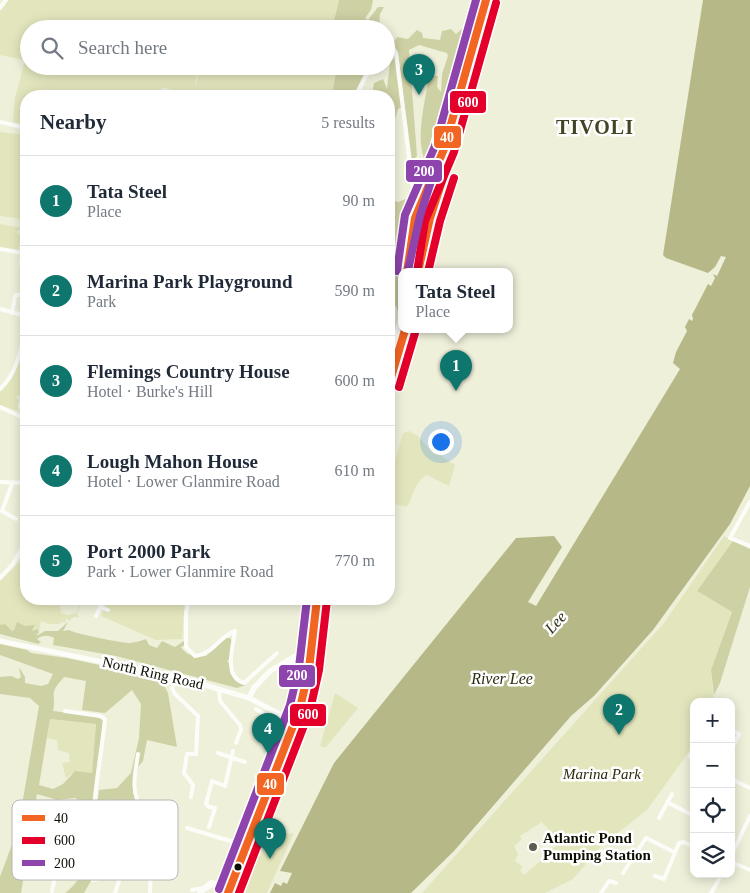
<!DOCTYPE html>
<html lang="en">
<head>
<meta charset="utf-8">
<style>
  :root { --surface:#fff; --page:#f2f2f3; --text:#1f2937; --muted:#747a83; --line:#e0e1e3; --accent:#0f766e }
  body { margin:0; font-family:"Times New Roman",serif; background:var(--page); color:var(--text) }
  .controls { position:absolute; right:15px; bottom:15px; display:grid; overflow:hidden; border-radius:10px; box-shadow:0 2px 12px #0003 }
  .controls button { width:45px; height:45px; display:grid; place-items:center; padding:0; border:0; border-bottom:1px solid var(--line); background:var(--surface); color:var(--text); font:25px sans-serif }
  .you { position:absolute; left:440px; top:441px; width:18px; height:18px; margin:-12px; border:4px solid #fff; border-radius:50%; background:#1a73e8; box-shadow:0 0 0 8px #1a73e833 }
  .badge { display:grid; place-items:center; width:32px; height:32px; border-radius:50%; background:var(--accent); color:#fff; font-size:16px; font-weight:700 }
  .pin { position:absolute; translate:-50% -41px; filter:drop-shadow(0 1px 2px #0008) }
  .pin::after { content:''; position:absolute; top:26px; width:18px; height:15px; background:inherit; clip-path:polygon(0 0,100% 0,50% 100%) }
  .popup { position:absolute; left:398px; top:268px; width:115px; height:65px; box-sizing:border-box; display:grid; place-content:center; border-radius:10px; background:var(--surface); filter:drop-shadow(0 1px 4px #0005); font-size:16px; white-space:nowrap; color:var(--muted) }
  .popup b { font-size:19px; color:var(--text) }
  .popup::after { content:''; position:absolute; left:50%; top:100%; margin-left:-10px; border:10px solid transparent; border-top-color:var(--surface) }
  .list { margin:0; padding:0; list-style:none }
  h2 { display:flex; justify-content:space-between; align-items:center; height:65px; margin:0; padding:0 20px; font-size:21px }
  h2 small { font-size:16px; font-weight:400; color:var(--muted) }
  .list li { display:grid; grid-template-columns:32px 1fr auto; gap:15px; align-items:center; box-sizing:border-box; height:90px; padding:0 20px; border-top:1px solid var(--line) }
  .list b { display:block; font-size:19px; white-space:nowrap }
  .list p { margin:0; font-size:16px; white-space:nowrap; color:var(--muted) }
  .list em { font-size:16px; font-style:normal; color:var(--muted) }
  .icon { flex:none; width:28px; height:28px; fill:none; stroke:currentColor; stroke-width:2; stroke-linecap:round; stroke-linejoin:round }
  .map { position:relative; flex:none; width:750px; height:893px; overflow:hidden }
  .search { position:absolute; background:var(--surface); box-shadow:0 2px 12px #0003; left:20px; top:20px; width:375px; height:55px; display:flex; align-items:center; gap:12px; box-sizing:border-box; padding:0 18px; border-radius:28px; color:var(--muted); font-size:19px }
  .panel { position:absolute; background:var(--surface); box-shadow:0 2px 12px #0003; left:20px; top:90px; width:375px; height:515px; border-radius:20px }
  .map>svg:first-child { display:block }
</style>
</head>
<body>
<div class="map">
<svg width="750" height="893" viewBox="0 0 750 893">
  <rect width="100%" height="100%" fill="#eef0da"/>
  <g fill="#e3e6bd" fill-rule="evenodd">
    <path d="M6,0H339L332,29H29V66H198L194,91L201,66H337L332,96H192L162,87L159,96H26V125L13,122L15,98L25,60L0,55V8Z"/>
    <path d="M0,132L26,135V188L22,219L0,216Z"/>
    <path d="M0,224L22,228L17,231V233L21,237L18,250L0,247Z"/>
    <path d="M26,351V382L22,394L16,397L20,402L17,411L0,405V392L12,378L23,352Z"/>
    <path d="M409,431L418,436L428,448L455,465L449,486L427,475C414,482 414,495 407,507L395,504L389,512V483L403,433Z"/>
    <path d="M724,536L733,541L697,591L732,612L711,670L714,702H694V743L686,756L647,810L601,846L573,879L545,893H422L664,623ZM542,822L560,842L550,851L551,852L524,875L520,870L523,867L515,861L518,854L514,846L522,839L520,836Z"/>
    <path d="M22,560L26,562V576L20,584L26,594V599H37L54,606L60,603L61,613L68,615L76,613L83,599L77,614L79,617H74L69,621L66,618L65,623L61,622L59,624H48L41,621L39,630L32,632L35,626H16L14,630L11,631L5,625H0V581Z"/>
    <path d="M108,599H185L182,639L156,640L101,616Z"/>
    <path d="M335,693L358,708L325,748L320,746Z"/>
    <path d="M50,719L96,724L92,774L75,771L66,778L62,763L70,762L69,753L58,750L57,740L47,738Z"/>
    <path d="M274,821L276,828L288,834L294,833L267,893H244Z"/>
  </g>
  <g fill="#ced1a4" fill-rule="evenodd">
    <path d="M339,0H373L371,10L365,18L368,20L378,7H384L380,14L379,29H332Z"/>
    <path d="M471,21L463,45L468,52L466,56L461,59L459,71L454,76L455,78L444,121L437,130L432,156H435L443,143L435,160L426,162C414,140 426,99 429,75L438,76L437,87L441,92L442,74L448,56L447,53L419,45L409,50L417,156L412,161L398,53L392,44L397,37L408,39L417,30L422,33L423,38L440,40L442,31L451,29L456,34Z"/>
    <path d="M395,56L402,107L398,109L389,137V96H372L374,83L383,79L387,89L390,63Z"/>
    <path d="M337,66H368L353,96H332Z"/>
    <path d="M411,197L414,208L404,272H402L398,311L396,306L389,302V199L398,202Z"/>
    <path d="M733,541L750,549V587L720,683L714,695L711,670L732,612L697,591Z"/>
    <path d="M17,622L25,626L35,625L32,631L38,629L39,633L36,634L38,635L45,631H58L68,622L63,631L69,630C76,634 122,643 130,643C136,642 141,641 146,639L149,645L157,648L162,641L175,647L184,641L185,645L181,647C186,656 197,657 206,656L224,638H230L232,641L230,657L227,662L230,663V673L238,682L246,685L237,688L116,656L53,645L54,638C47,635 43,635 37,639L41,642L38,644L0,634V625L5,624L12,631L14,630Z"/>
    <path d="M0,644L27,650L31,653L67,658L160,678L168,693L177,747L147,740L143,761L138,767L133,793L140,808V816L131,817L122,809L118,810L107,799L97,806L99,790L117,788L131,773L139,738L141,704L132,690L105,713L82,710L86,681L64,677C47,696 57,692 53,711L99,717L103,720L92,803L85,814L79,813L81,802L75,798L57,800L37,794L21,893H0V877L18,828L39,706L30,698L0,694V677L11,676L18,679L21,677L19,667L25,677V683L41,686L48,684L53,674L0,655ZM50,719L96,724L92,773L75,771L63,784L53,789L39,785Z"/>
    <path d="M90,831L92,837V879L84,893H65C74,887 83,874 86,863C88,851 84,844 90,831Z"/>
  </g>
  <path fill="#b6b987" d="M703,0H750V486L730,524L653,630L594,696L571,716L454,851L411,893H270L275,883L281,886L283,882L287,884L292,873L280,871L334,763L516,538L554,536L562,547L528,602L536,606L680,369L673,363L676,352L687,331L685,327L689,319L692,321L693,319L692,315L708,284L711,286L715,278L713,274L717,276L718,274L726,257L721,256L715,267L708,273L666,258L663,255Z"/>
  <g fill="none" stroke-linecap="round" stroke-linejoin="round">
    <g stroke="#fcfdf9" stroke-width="4">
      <path d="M0,8L6,0"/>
      <path d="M386,45H391L396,53L414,197L419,206"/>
      <path d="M356,96L371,66"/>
      <path d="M0,122L26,128"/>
      <path d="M0,249L23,253"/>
      <path d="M21,264L25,231"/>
      <path d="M0,309L26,316"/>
      <path d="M12,313L15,297L16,295H20"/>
      <path d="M0,389C17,374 21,349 26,328"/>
      <path d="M20,406L26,388"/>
      <path d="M0,407L26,419"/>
      <path d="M0,482L26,483"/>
      <path d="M25,483L24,475L26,465"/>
      <path d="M12,484L2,511L16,519"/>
      <path d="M750,502L730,538L750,546"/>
      <path d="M18,556L26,560"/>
      <path d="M0,578L13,564L26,541"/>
      <path d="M24,586L26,580"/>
      <path d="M189,599L186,613V647L195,656C214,654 218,637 235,631C233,647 223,677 244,683L277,653"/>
      <path d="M59,601L60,599"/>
      <path d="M100,607L108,610"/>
      <path d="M96,616L104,599"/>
      <path d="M177,677L172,688L175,694L198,716L196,754H187L184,773L193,785L191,797"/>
      <path d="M219,689L220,701L240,725L241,730L236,743"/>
      <path d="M256,709L291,732"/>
      <path d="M65,711L100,716L105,719C102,754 94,787 94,821"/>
      <path d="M694,749L690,756L694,760"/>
      <path d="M731,750L739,734L732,731"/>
      <path d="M218,753L245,762"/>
      <path d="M138,754C134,781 131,787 142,813C145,818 150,818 152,824L150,828"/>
      <path d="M731,779L750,788"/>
      <path d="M667,802L694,816"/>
      <path d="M58,810L52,857L53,861L59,862"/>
      <path d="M659,818L672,794"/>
      <path d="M209,827L215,808L209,807L206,804L212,781L225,786L233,751"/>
      <path d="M187,828L247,846"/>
      <path d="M731,856L750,816"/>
      <path d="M731,862L750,870"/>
      <path d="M623,873L646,838L674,852"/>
      <path d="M655,876L664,879L679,843L684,842L694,847"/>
      <path d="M192,890L203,888L211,882L221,884L222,893"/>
      <path d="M52,891L66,824L72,819L94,821L93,880L121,873"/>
      <path d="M115,893L137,828L143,823L147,824L152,831L150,893"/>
      <path d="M199,893L213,885L224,891"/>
      <path d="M601,893L609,881L616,883"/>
      <path d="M711,893L722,874"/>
    </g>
    <path stroke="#fcfdf9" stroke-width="5" d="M0,641L181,678L249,698L301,725"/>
    <g stroke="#fcfdf9" stroke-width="5.5">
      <path d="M407,272L415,218L444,149L486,0"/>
      <path d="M418,272L430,218L450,156L492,0"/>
      <path d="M389,360L402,315"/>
      <path d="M389,384L405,330"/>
      <path d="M290,661L295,662L302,668L304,684"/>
      <path d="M249,698L254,688L270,671L302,652L310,615"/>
      <path d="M256,827C275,811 312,694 316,666C319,645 318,625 318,604"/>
      <path d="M228,893L300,708L309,669L317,599"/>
    </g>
    <g stroke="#fff" stroke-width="11">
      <g id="bus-1">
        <path d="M407,272L415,218L444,149L486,0"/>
        <path d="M418,272L430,218L444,175"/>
        <path d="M389,384L405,330"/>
        <path d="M228,893L300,708L309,669L317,599"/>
      </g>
    </g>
    <g stroke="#fff" stroke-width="11">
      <g id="bus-2">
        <path d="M417,272L425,221L454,152L496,3"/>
        <path d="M428,272L440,221L454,178"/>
        <path d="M399,387L415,333"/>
        <path d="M239,893L310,710L319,670L327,600"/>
      </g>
    </g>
    <g stroke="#fff" stroke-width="11">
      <g id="bus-3">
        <path d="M408,270L420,216L434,172"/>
        <path d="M397,271L405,215L435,146L476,0"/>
        <path d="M219,889L290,705L299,667L307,599"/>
      </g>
    </g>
    <use href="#bus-1" stroke="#f26522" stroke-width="8"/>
    <use href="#bus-2" stroke="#e4002b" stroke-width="8"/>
    <use href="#bus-3" stroke="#8e44ad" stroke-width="8"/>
  </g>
  <circle fill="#5c5c4e" stroke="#fff" stroke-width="2" cx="533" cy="847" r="5"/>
  <circle fill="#0d0d03" stroke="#fff" stroke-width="2" cx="238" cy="867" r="4.5"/>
  <g text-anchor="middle" stroke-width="5" stroke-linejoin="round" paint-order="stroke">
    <g font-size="15" fill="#0d0d03" stroke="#fff">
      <text transform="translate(153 673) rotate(13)" y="5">North Ring Road</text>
    </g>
    <g font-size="15" font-style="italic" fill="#2a2b0e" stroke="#fff">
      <text x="602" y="779">Marina Park</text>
    </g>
    <g font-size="15" font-weight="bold" fill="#0d0d03" stroke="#fff" text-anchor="start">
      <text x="543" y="843">Atlantic Pond<tspan x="543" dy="17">Pumping Station</tspan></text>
    </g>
    <g font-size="16" font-style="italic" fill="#2b2c10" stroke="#fff">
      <text transform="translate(555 622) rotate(-48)" y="6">Lee</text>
      <text x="502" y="684">River Lee</text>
    </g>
    <g font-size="20" font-weight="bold" letter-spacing="1" fill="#424424" stroke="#fff">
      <text x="595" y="134">TIVOLI</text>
    </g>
  </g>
  <rect x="12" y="800" width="166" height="80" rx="8" fill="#fff" stroke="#b6b6b3" stroke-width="1"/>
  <rect x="22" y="815" width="23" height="6" fill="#f26522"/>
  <rect x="22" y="837" width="23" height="7" fill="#e4002b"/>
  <rect x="22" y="860" width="23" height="6" fill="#8e44ad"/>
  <g font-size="14" fill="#0d0d03">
    <text x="54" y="823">40</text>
    <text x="54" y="845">600</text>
    <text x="54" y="868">200</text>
  </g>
  <g stroke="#fff" stroke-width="2">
    <rect x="449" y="90" width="38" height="24" rx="5" fill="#e4002b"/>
    <rect x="433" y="125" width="29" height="24" rx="5" fill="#f26522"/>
    <rect x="405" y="159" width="38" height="24" rx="5" fill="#8e44ad"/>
    <rect x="278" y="664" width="38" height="24" rx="5" fill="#8e44ad"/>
    <rect x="289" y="703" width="38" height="24" rx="5" fill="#e4002b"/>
    <rect x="256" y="772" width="29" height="24" rx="5" fill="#f26522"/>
  </g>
  <g font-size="14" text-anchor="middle" font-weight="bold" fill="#fff">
    <text x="468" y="107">600</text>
    <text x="447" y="142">40</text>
    <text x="424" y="176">200</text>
    <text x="297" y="680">200</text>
    <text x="308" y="719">600</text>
    <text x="270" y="789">40</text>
  </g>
</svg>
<div class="controls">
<button>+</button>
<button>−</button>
<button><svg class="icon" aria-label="locate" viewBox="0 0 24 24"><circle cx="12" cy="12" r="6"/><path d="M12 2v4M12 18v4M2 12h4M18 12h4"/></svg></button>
<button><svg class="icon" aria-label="layers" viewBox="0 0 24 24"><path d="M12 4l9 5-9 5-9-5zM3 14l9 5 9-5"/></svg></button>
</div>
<div class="you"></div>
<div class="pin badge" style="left:456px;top:391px">1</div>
<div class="popup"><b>Tata Steel</b>Place</div>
<div class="pin badge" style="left:619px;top:735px">2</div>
<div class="pin badge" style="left:419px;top:95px">3</div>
<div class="pin badge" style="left:268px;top:754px">4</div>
<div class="pin badge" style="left:270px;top:859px">5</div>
<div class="search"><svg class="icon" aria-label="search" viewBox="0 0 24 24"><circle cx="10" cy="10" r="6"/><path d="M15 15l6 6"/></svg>Search here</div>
<section class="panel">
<h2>Nearby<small>5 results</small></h2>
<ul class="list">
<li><span class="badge">1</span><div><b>Tata Steel</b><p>Place</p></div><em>90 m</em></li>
<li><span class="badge">2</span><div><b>Marina Park Playground</b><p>Park</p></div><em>590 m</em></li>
<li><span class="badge">3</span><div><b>Flemings Country House</b><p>Hotel · Burke's Hill</p></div><em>600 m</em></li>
<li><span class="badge">4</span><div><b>Lough Mahon House</b><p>Hotel · Lower Glanmire Road</p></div><em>610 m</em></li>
<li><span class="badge">5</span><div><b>Port 2000 Park</b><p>Park · Lower Glanmire Road</p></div><em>770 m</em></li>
</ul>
</section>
</div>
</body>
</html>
